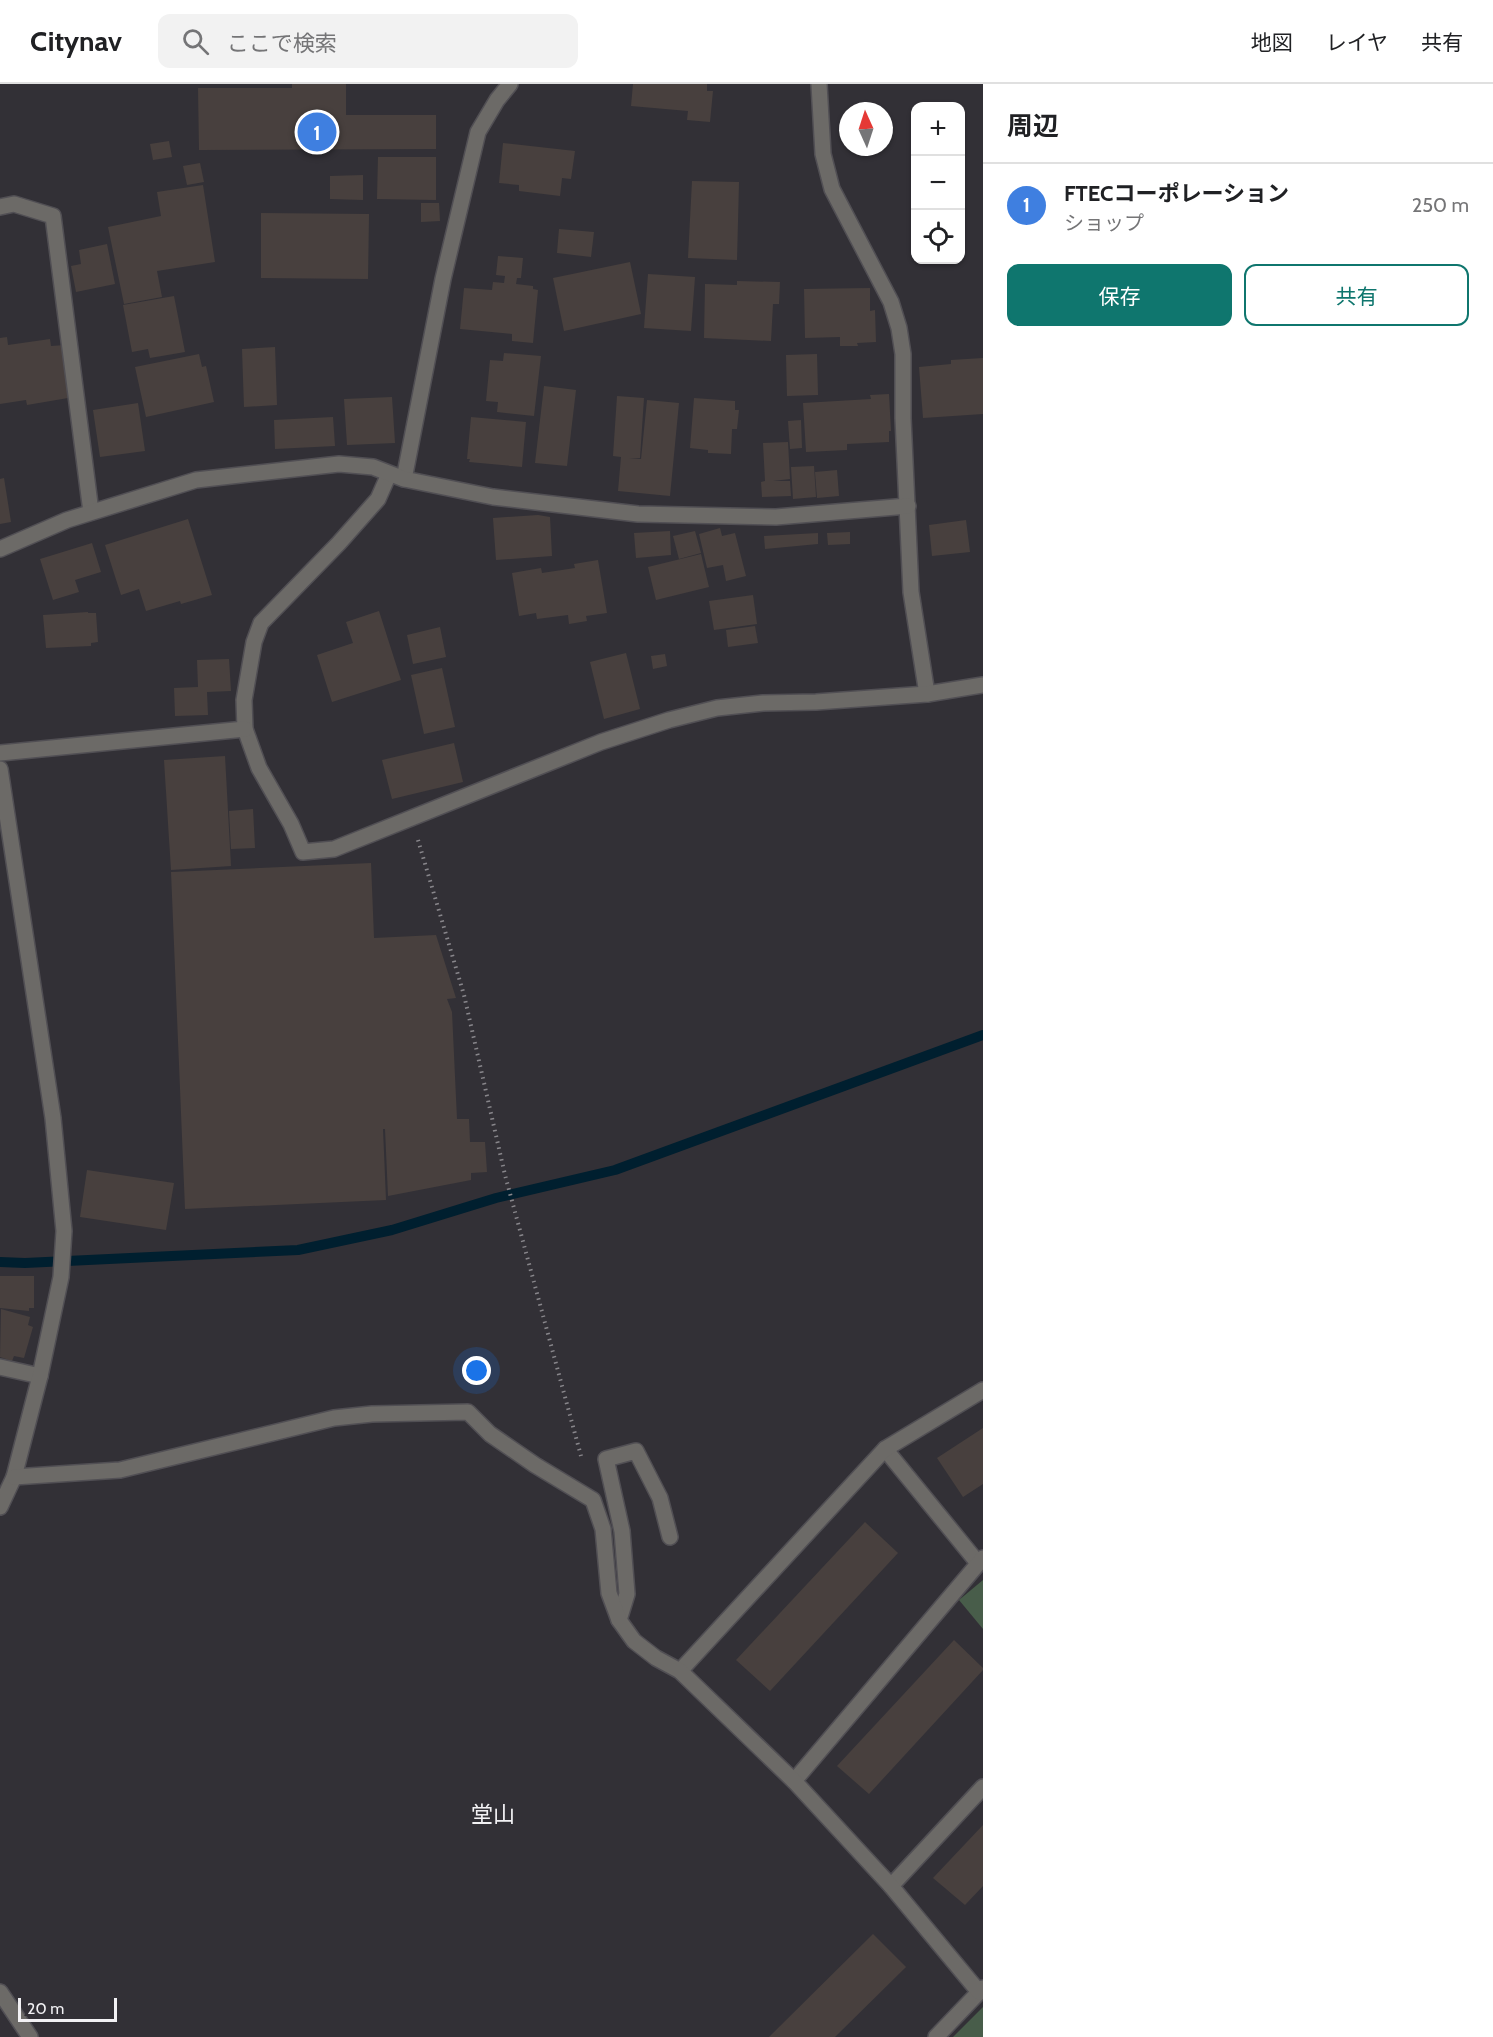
<!DOCTYPE html>
<html lang="ja">
<head>
<meta charset="utf-8">
<style>
  :root { --surface:#fff; --page:#f2f2f2; --text:#202124; --muted:#757577; --line:#e0e0e0; --accent:#0f766e }
  body { margin:0; font-family:Cabin,"Noto Sans JP",sans-serif; background:var(--page); color:var(--text) }
  .controls { position:absolute; right:18px; top:18px; display:grid; overflow:hidden; border-radius:12px; box-shadow:0 2px 4px #0004 }
  .controls button { width:54px; height:54px; display:grid; place-items:center; padding:0; border:0; border-bottom:2px solid var(--line); background:var(--surface); color:var(--text); font:30px sans-serif }
  .compass { position:absolute; left:839px; top:18px; width:54px; height:54px; border-radius:50%; background:var(--surface); box-shadow:0 2px 4px #0004; rotate:357deg }
  .scale { position:absolute; left:18px; bottom:15px; width:99px; box-sizing:border-box; padding-left:6px; border:3px solid #f2f1f4; border-top:0; font-size:16px; line-height:21px; white-space:nowrap; color:#f2f1f4; -webkit-text-stroke:4px #323036; paint-order:stroke }
  .you { position:absolute; left:477px; top:1287px; width:21px; height:21px; margin:-15px; border:4px solid #fff; border-radius:50%; background:#1a73e8; box-shadow:0 0 0 9px #1a73e833 }
  .badge { display:grid; place-items:center; width:39px; height:39px; border-radius:50%; background:var(--accent); color:#fff; font-size:20px; font-weight:700 }
  .pin { position:absolute; translate:-50% -50%; border:3px solid #fff; box-shadow:0 2px 6px #0006 }
  .list { margin:0; padding:0; list-style:none }
  h2 { display:flex; justify-content:space-between; align-items:center; height:78px; margin:0; padding:0 24px; font-size:26px }
  h2 small { font-size:20px; font-weight:400; color:var(--muted) }
  .list li { display:grid; grid-template-columns:39px 1fr auto; gap:18px; align-items:center; box-sizing:border-box; height:84px; padding:0 24px; border-top:2px solid var(--line) }
  .list b { display:block; font-size:22px; white-space:nowrap }
  .list p { margin:0; font-size:20px; white-space:nowrap; color:var(--muted) }
  .list em { font-size:20px; font-style:normal; color:var(--muted) }
  .actions { display:flex; gap:12px; padding:18px 24px }
  .actions a { flex:1; padding:14px 0; border:2px solid var(--accent); border-radius:12px; text-align:center; font-size:21px; color:var(--accent) }
  .actions .main { background:var(--accent); color:#fff }
  .icon { flex:none; width:33px; height:33px; fill:none; stroke:currentColor; stroke-width:2; stroke-linecap:round; stroke-linejoin:round }
  .map { position:relative; flex:none; width:983px; height:1953px; overflow:hidden }
  header { display:flex; align-items:center; gap:36px; box-sizing:border-box; height:84px; padding:0 30px; background:var(--surface); border-bottom:2px solid var(--line) }
  header strong { font-size:28px }
  nav { display:flex; gap:33px; margin-inline-start:auto; font-size:21px }
  .search { width:420px; height:54px; background:var(--page); display:flex; align-items:center; gap:15px; box-sizing:border-box; padding:0 21px; border-radius:12px; color:var(--muted); font-size:22px }
  main { display:flex }
  aside { flex:1; background:var(--surface) }
  .map>svg:first-child { display:block }
</style>
</head>
<body>
<header>
<strong>Citynav</strong>
<div class="search"><svg class="icon" aria-label="search" viewBox="0 0 24 24"><circle cx="10" cy="10" r="6"/><path d="M15 15l6 6"/></svg>ここで検索</div>
<nav><a>地図</a><a>レイヤ</a><a>共有</a></nav>
</header>
<main>
<div class="map">
<svg width="983" height="1953" viewBox="0 0 983 1953">
  <rect width="100%" height="100%" fill="#323036"/>
  <g fill="#485d4a">
    <path d="M983,1496V1545L959,1516Z"/>
    <path d="M983,1923V1953H953Z"/>
  </g>
  <g fill="none" stroke-linecap="round" stroke-linejoin="round">
    <path stroke="#001f2f" stroke-width="10" d="M0,1178L25,1179L298,1166L392,1146L496,1114L615,1086L983,951"/>
  </g>
  <g fill="#48403e">
    <path d="M292,0H346V31H436V65L199,66L198,4H292Z"/>
    <path d="M633,0H707V7H713L710,38L687,36L688,27L631,22Z"/>
    <path d="M169,57L172,73L153,76L150,60Z"/>
    <path d="M503,59L575,67L571,95L562,94L560,112L519,107V101L499,99Z"/>
    <path d="M378,73H436V116L377,115Z"/>
    <path d="M200,79L204,98L187,101L183,82Z"/>
    <path d="M363,91V116L330,115V92Z"/>
    <path d="M692,97L739,98L737,176L688,174Z"/>
    <path d="M203,101L215,178L157,187L162,213L124,220L108,143L161,132L157,108Z"/>
    <path d="M421,119H439L440,137L421,138Z"/>
    <path d="M261,129L369,130L368,195L261,194Z"/>
    <path d="M559,145L594,148L591,173L557,169Z"/>
    <path d="M107,160L115,200L76,208L71,182L81,180L79,166Z"/>
    <path d="M498,172L523,174L521,194H517L516,200L533,202V205L538,206L533,259L512,257V250L460,245L464,204L492,206L493,198L504,199L505,192L496,191Z"/>
    <path d="M630,178L641,230L564,247L553,194Z"/>
    <path d="M648,190L695,193L691,247L644,244Z"/>
    <path d="M737,197L780,198L779,220H773L771,257L704,254L705,200L737,201Z"/>
    <path d="M870,204V227L875,226L876,258L857,259L858,262H840V253L805,254L804,205Z"/>
    <path d="M174,212L185,268L150,274L148,265L132,268L123,221Z"/>
    <path d="M7,253L8,261L50,255L51,262L65,261L74,313L27,321L26,316L0,320V254Z"/>
    <path d="M275,263L277,321L244,323L242,265Z"/>
    <path d="M504,269L541,272L534,332L497,328L498,318L486,317L490,276L503,277Z"/>
    <path d="M199,270L202,283L206,282L214,318L146,333L135,283Z"/>
    <path d="M817,270L818,311L787,312L786,271Z"/>
    <path d="M983,274V330L923,334L919,283L951,280V276Z"/>
    <path d="M544,302L576,306L567,382L535,379Z"/>
    <path d="M889,310L891,347H889V358L847,360V366L806,368L803,319L871,315L870,311Z"/>
    <path d="M617,312L644,314L640,374H629L641,375L647,316L679,319L670,412L618,407L621,373L613,372Z"/>
    <path d="M392,313L395,359L347,361L344,315Z"/>
    <path d="M694,314L735,317V326H739L737,345H732L731,370L708,369V366L690,364Z"/>
    <path d="M138,319L145,367L100,373L93,326Z"/>
    <path d="M333,333L335,362L275,365L274,336Z"/>
    <path d="M471,333L526,338L522,383L469,378L470,375H467Z"/>
    <path d="M801,336L802,364L790,365L788,337Z"/>
    <path d="M788,358L790,395L773,397H790L791,412L762,413L761,398L765,397L763,359Z"/>
    <path d="M814,382L816,413L793,415L791,383Z"/>
    <path d="M837,386L839,412L817,414L815,388Z"/>
    <path d="M4,394L11,438L0,440V395Z"/>
    <path d="M538,431L550,433L552,472L496,476L493,434Z"/>
    <path d="M188,435L212,511L181,520L180,517L146,527L139,505L121,511L105,461Z"/>
    <path d="M966,436L970,468L932,472L929,441Z"/>
    <path d="M720,444L722,452L735,449L746,492L726,497L723,481L707,484L699,450Z"/>
    <path d="M670,447L671,471L636,474L634,449Z"/>
    <path d="M695,447L701,469L679,475L673,452Z"/>
    <path d="M850,448V460L828,461L827,449Z"/>
    <path d="M818,449V460L765,465L764,452Z"/>
    <path d="M92,459L101,488L75,496L79,508L53,516L40,475Z"/>
    <path d="M701,470L709,503L656,516L648,483Z"/>
    <path d="M598,476L607,529L586,532L587,537L569,540L568,531L537,535L536,529L519,532L512,489L541,484L542,489L575,484L574,480Z"/>
    <path d="M753,511L757,540L714,546L709,517Z"/>
    <path d="M379,527L401,596L332,618L317,571L353,559L346,538Z"/>
    <path d="M88,528V529H96L98,558L91,559V562L46,564L43,531Z"/>
    <path d="M755,542L758,559L728,563L726,546Z"/>
    <path d="M440,543L446,573L413,580L407,551Z"/>
    <path d="M626,569L640,625L604,635L590,578Z"/>
    <path d="M665,570L667,582L653,585L651,572Z"/>
    <path d="M229,575L231,607L207,608L208,631L175,632L174,604L198,603L197,576Z"/>
    <path d="M442,584L455,643L424,650L411,591Z"/>
    <path d="M454,659L463,698L392,715L382,676Z"/>
    <path d="M225,672L231,782L171,786L164,676Z"/>
    <path d="M253,725L255,764L231,765L229,727Z"/>
    <path d="M371,779L374,854L436,851L456,914L447,915L452,928L457,1035H469L470,1058H485L487,1088L471,1089V1096L388,1112L385,1045H383L386,1116L185,1125L171,788Z"/>
    <path d="M87,1086L174,1099L166,1146L80,1133Z"/>
    <path d="M0,1192H34V1224H29V1227L0,1224Z"/>
    <path d="M1,1225L30,1233L28,1241L33,1243L24,1274L14,1272L12,1277L0,1273Z"/>
    <path d="M983,1344V1400L963,1413L937,1374Z"/>
    <path d="M865,1438L898,1469L770,1607L736,1576Z"/>
    <path d="M954,1556L983,1584V1586L869,1710L837,1682Z"/>
    <path d="M983,1741V1802L965,1821L933,1794Z"/>
    <path d="M873,1850L906,1883L835,1953H769Z"/>
  </g>
  <g fill="none" stroke-linecap="round" stroke-linejoin="round">
    <g stroke="#514f54" stroke-width="18">
      <g id="lane">
        <path d="M0,1283L40,1292"/>
        <path d="M885,1365L978,1479"/>
        <path d="M619,1536L627,1510L622,1447L606,1375L636,1367L660,1414L670,1453"/>
        <path d="M680,1587L885,1365L983,1306"/>
        <path d="M794,1697L983,1474"/>
        <path d="M891,1802L983,1703"/>
        <path d="M936,1953L983,1904"/>
      </g>
    </g>
    <g stroke="#514f54" stroke-width="18">
      <g id="street">
        <path d="M819,0L823,70L832,105L891,218L899,244L903,270V334L911,508L927,610"/>
        <path d="M0,123L14,120L53,132L91,428"/>
        <path d="M389,390L378,415L339,459L261,539L254,558L244,616L245,645L259,684L291,740L303,768L334,765L601,658L669,636L717,624L763,619L816,618L927,610L983,601"/>
        <path d="M404,395L443,195L478,48L497,16L510,0"/>
        <path d="M0,465L67,436L196,396L339,380L373,383L404,395L493,413L638,430L776,433L908,422"/>
        <path d="M0,669L245,645"/>
        <path d="M0,685L53,1034L64,1147L61,1193L40,1292L14,1393L0,1423"/>
        <path d="M14,1393L120,1386L334,1334L372,1330L468,1328L490,1350L535,1381L593,1416L603,1445L609,1509L619,1536L634,1557L656,1574L680,1587L794,1697L891,1802L979,1908"/>
        <path d="M0,1908L30,1953"/>
      </g>
    </g>
    <path stroke="#88868b" stroke-width="4" stroke-dasharray="1.5 4.5" stroke-linecap="butt" d="M418,756L464,911L505,1091L581,1372"/>
    <use href="#lane" stroke="#6c6a67" stroke-width="15"/>
    <use href="#street" stroke="#6c6a67" stroke-width="15"/>
  </g>
  <g text-anchor="middle" stroke-width="4.5" stroke-linejoin="round" paint-order="stroke">
    <g font-size="22" fill="#f2f1f4" stroke="#323036">
      <text x="493" y="1738">堂山</text>
    </g>
  </g>
</svg>
<div class="controls">
<button>+</button>
<button>−</button>
<button><svg class="icon" aria-label="locate" viewBox="0 0 24 24"><circle cx="12" cy="12" r="6"/><path d="M12 2v4M12 18v4M2 12h4M18 12h4"/></svg></button>
</div>
<svg class="compass" viewBox="-18 -18 36 36"><path d="M0-13l5 13h-10z" fill="#e53935"/><path d="M0 13l5-13h-10z" fill="#757577"/></svg>
<div class="scale">20 m</div>
<div class="you"></div>
<div class="pin badge" style="left:317px;top:48px;background:#3f7fe0">1</div>
</div>
<aside>
<h2>周辺<small></small></h2>
<ul class="list">
<li><span class="badge" style="background:#3f7fe0">1</span><div><b>FTECコーポレーション</b><p>ショップ</p></div><em>250 m</em></li>
</ul>
<div class="actions"><a class="main">保存</a><a>共有</a></div>
</aside>
</main>
</body>
</html>
